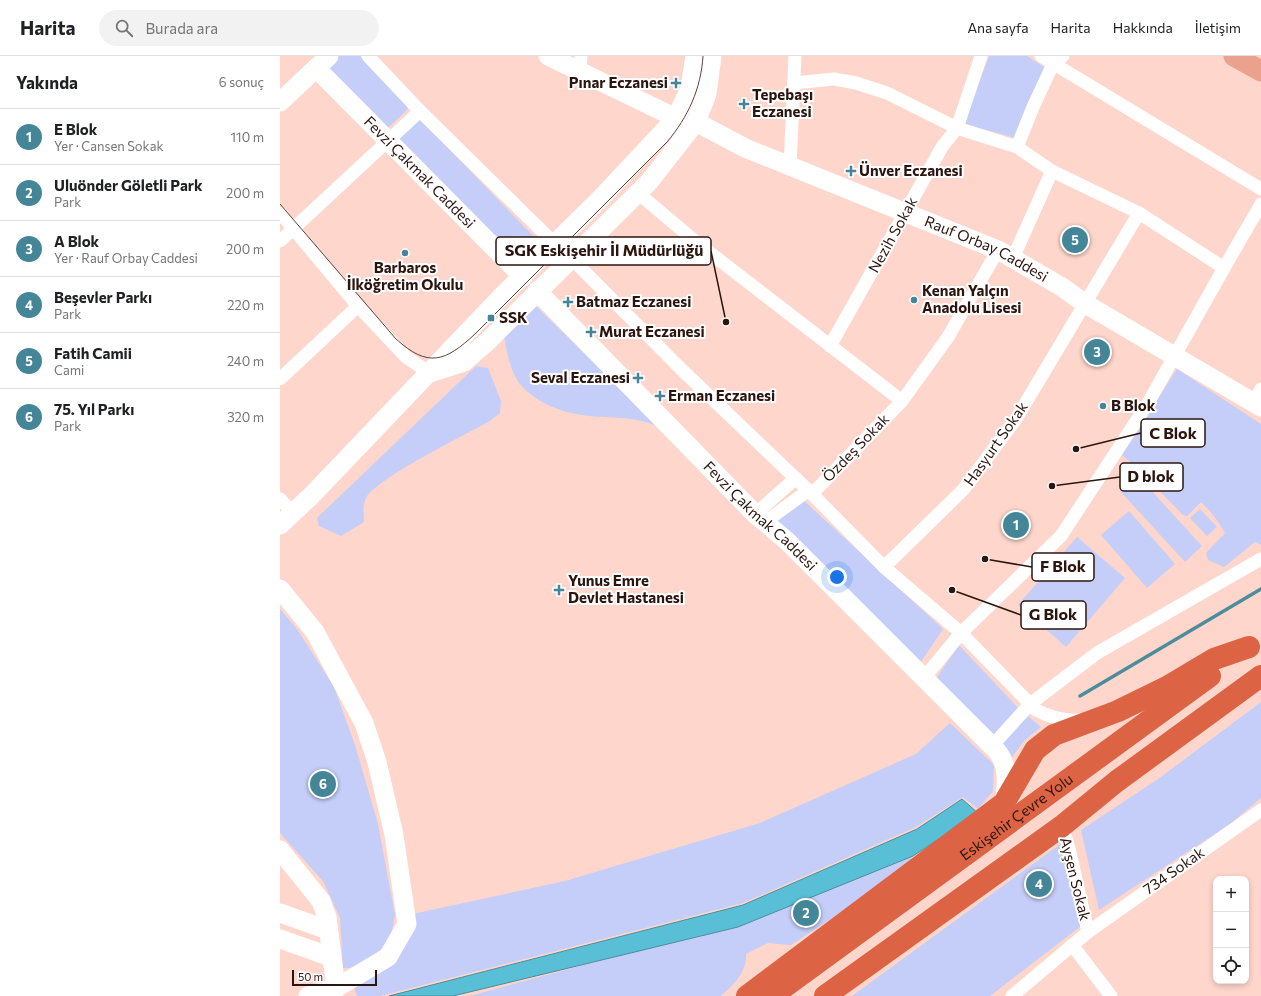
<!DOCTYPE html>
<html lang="tr">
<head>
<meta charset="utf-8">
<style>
  :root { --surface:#fff; --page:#f2f2f2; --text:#202124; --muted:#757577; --line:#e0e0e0; --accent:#448697 }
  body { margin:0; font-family:Commissioner,sans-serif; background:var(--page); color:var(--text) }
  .controls { position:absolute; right:12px; bottom:12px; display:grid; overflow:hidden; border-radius:8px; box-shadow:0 2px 6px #0003 }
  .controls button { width:36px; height:36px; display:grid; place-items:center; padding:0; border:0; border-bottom:1px solid var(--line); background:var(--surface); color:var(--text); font:20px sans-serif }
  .scale { position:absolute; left:12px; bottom:10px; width:85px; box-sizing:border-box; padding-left:4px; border:2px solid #2c150f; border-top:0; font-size:11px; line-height:14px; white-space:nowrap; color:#2c150f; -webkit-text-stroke:3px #fff; paint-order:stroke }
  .you { position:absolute; left:557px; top:521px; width:14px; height:14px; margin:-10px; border:3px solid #fff; border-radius:50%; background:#1a73e8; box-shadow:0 0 0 6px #1a73e833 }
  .badge { display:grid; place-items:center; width:26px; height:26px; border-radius:50%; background:var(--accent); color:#fff; font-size:13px; font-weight:700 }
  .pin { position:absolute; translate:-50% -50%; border:2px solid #fff; box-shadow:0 1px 4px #0006 }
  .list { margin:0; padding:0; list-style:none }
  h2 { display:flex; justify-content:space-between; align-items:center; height:52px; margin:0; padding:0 16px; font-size:17px }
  h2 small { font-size:13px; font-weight:400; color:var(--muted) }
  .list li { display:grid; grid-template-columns:26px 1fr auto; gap:12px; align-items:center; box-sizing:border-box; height:56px; padding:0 16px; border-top:1px solid var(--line) }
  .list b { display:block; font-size:15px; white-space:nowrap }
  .list p { margin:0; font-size:13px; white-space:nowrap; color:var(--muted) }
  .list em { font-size:13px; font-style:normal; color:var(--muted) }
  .icon { flex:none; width:22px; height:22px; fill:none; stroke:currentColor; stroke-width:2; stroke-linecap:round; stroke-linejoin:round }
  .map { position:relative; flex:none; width:981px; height:940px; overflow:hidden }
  header { display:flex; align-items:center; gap:24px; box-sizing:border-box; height:56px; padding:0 20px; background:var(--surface); border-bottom:1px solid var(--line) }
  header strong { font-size:19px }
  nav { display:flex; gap:22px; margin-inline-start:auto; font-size:14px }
  .search { width:280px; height:36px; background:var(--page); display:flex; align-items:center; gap:10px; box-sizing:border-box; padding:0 14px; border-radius:22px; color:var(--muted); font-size:15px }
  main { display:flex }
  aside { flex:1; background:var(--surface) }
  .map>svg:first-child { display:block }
</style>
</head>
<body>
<header>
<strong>Harita</strong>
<div class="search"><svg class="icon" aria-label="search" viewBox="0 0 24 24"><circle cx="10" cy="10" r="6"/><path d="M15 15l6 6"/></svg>Burada ara</div>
<nav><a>Ana sayfa</a><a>Harita</a><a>Hakkında</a><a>İletişim</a></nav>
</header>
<main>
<aside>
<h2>Yakında<small>6 sonuç</small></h2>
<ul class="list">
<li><span class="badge">1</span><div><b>E Blok</b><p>Yer · Cansen Sokak</p></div><em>110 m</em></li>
<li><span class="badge">2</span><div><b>Uluönder Göletli Park</b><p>Park</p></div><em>200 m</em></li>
<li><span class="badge">3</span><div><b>A Blok</b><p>Yer · Rauf Orbay Caddesi</p></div><em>200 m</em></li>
<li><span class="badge">4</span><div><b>Beşevler Parkı</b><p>Park</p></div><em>220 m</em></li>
<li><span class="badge">5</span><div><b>Fatih Camii</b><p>Cami</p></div><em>240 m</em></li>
<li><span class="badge">6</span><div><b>75. Yıl Parkı</b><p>Park</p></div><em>320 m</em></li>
</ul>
</aside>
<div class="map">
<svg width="981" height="940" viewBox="0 0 981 940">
  <rect width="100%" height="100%" fill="#fed6cb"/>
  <g fill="#c4cef9">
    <path d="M56,0H80L125,46L128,53L107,73L45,9Z"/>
    <path d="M709,0H747L767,13L740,83L684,68Z"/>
    <path d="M139,62L261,188L241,208L118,83Z"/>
    <path d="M256,250L376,368L374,369C349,359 327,363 302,359C280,356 255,346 240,328C230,315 226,294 224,279Z"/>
    <path d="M196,310L208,312L221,345L220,357L210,365C187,378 95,423 86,442C82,450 84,458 84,466L61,480L39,470L37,462Z"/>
    <path d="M897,313L981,368V489L975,486L944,511L928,504L926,497L945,477C939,465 930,455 921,446L907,460L903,459L856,411L842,399Z"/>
    <path d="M858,420L922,490L905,506L840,435Z"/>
    <path d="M521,442L663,573L639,609L490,466Z"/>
    <path d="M920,453L937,471L927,480L910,462Z"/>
    <path d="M849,455L895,508L867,532L821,479Z"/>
    <path d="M797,481L845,522L786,591L738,549Z"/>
    <path d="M0,553L17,573L54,631L75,689L98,768L115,859L111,880L98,898L75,912H63L60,862L43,825L0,777Z"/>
    <path d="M679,589L742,656L717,681L655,624Z"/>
    <path d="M981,646V742L950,768L819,854L801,774L878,723Z"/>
    <path d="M748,660L761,671L745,684L732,701L721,685Z"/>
    <path d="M670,667L714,709L713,735L698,753L683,741L636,771L463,847L100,940H77L72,925L109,903L128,859L285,825L480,767L636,698Z"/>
    <path d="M783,786L801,870L710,940H572Z"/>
    <path d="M633,800L623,816L511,889L488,887L466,898C468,914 453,930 441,940H190L340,899L458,871Z"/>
  </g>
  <path fill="#59bfd7" stroke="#4c8c9b" d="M682,743L698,757L633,800L458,871L173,940H109L463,849L637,773Z"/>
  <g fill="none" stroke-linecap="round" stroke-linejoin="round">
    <path stroke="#4c8c9b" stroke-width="3.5" d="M800,640L981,533"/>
    <g stroke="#fff" stroke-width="13">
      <path d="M88,0L140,55L275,188"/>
      <path d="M761,0L981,133"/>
      <path d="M300,15L301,0"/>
      <path d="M514,27L554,23L576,27L607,37L677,72L737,91L772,115L859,157L944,212L868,347L781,480L681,577L644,622"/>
      <path d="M737,91L753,51L773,8L783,0"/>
      <path d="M510,111L515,0"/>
      <path d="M0,157L78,250L126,301L150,317"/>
      <path d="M0,185L140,55"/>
      <path d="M291,202L400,312L532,438L622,345L416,186L358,137"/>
      <path d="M733,202L772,115"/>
      <path d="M944,212L981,148"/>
      <path d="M550,290L662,91L677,72L701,0"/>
      <path d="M0,323L78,250"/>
      <path d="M622,345L668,281L718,194"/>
      <path d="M973,347L981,333"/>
      <path d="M532,438L604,511L681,577L756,654C771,662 784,665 801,664"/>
      <path d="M0,443L13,457"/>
      <path d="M475,458L516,422"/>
      <path d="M485,466L529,434"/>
      <path d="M604,511L683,434L736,363L859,157"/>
      <path d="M712,690L750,648L817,597L981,503"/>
      <path d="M782,770L789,792L808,876"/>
      <path d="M792,889L831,940"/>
      <path d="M732,940L808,876L981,754"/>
    </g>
    <g stroke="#fff" stroke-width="19">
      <path d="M268,0L396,62"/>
      <path id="s1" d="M36,12L243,221"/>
      <path d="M0,46L49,0"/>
      <path id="s2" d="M416,66L465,92L718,194L782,231L804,247L981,351"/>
      <path id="s3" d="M257,235L475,458L507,485L717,695C729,710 727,728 724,747"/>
      <path d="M150,317L184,306L209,284L369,126L416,66L427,38L432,0"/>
      <path d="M0,469L32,439L220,242L321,142L396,62L410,32L415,0"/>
      <path d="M0,533L35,576L84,667L97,706L114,779L127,868L108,901L56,932L28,940"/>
      <path d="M0,794L41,845L47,861L56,932"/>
      <path d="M0,857L48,874"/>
      <path d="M0,883L51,901"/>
    </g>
    <path stroke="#eaa28f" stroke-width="21" d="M954,0L981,15"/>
    <g stroke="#dc6445" stroke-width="22">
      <path d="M467,940L724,747L755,694L774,679L838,655L887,631L934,603L969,591"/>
      <path id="s4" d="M492,940L930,620"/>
      <path d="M545,940L782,770L837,725L981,620"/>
    </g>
    <path stroke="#5d423b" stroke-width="1" d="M0,148L116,283C148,312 165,306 195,278L387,86C408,61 421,33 423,0"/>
  </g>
  <g fill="#448697" stroke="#fff" stroke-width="1.5">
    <path d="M394 21h4v4h4v4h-4v4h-4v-4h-4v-4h4z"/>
    <path d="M462 42h4v4h4v4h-4v4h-4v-4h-4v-4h4z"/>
    <path d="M569 109h4v4h4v4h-4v4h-4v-4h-4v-4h4z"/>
    <circle cx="125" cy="197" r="4"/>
    <circle cx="634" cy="244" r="4"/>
    <path d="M286 240h4v4h4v4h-4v4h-4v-4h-4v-4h4z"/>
    <rect x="207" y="258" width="8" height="8" rx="2"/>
    <path d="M309 270h4v4h4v4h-4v4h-4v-4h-4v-4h4z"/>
    <path d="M356 316h4v4h4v4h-4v4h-4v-4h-4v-4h4z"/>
    <path d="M378 334h4v4h4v4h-4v4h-4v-4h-4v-4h4z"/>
    <circle cx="823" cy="350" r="4"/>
    <path d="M277 528h4v4h4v4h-4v4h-4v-4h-4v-4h4z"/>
  </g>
  <g text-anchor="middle" stroke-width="4" stroke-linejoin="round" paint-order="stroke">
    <g font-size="15" font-weight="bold" fill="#2c150f" stroke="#fff" text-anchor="start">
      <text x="388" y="32" text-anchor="end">Pınar Eczanesi</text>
      <text x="472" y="44">Tepebaşı<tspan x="472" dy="17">Eczanesi</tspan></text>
      <text x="579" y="120">Ünver Eczanesi</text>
      <text x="125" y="217" text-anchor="middle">Barbaros<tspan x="125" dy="17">İlköğretim Okulu</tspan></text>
      <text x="642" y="240">Kenan Yalçın<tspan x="642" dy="17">Anadolu Lisesi</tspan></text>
      <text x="296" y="251">Batmaz Eczanesi</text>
      <text x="219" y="267">SSK</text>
      <text x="319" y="281">Murat Eczanesi</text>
      <text x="350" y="327" text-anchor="end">Seval Eczanesi</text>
      <text x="388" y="345">Erman Eczanesi</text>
      <text x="831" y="355">B Blok</text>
      <text x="288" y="530">Yunus Emre<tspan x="288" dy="17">Devlet Hastanesi</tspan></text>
    </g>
    <g font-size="15" fill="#2c150f" stroke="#fff">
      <text dy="5" stroke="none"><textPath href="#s1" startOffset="147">Fevzi Çakmak Caddesi</textPath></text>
      <text transform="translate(613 179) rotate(-61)" y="5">Nezih Sokak</text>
      <text dy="5" stroke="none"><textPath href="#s2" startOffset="317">Rauf Orbay Caddesi</textPath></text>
      <text transform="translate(716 388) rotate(-55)" y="5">Hasyurt Sokak</text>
      <text transform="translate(576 392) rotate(-46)" y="5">Özdeş Sokak</text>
      <text dy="5" stroke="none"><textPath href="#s3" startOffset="317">Fevzi Çakmak Caddesi</textPath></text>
      <text dy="5" stroke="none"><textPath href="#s4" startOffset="303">Eskişehir Çevre Yolu</textPath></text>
      <text transform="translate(894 815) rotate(-35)" y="5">734 Sokak</text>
      <text transform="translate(795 823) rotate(76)" y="5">Ayşen Sokak</text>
    </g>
  </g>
  <path fill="none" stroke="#2c150f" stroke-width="1.5" d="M446 266L431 195M796 393L861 377M772 430L840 421M705 503L752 511M672 534L741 559"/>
  <g fill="#2c150f" stroke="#fff" stroke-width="1.5">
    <circle cx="446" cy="266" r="4"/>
    <circle cx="796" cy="393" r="4"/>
    <circle cx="772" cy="430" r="4"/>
    <circle cx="705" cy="503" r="4"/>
    <circle cx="672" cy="534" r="4"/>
  </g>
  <g fill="#fff" stroke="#2c150f" stroke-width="1.5">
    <rect x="216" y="181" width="215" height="28" rx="4"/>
    <rect x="861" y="363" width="64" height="28" rx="4"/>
    <rect x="840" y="407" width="63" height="28" rx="4"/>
    <rect x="752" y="497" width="62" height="28" rx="4"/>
    <rect x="741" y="545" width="65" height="28" rx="4"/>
  </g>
  <g font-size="16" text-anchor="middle" font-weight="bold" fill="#2c150f">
    <text x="324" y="200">SGK Eskişehir İl Müdürlüğü</text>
    <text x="893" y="383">C Blok</text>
    <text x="871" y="426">D blok</text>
    <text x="783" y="516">F Blok</text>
    <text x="773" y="564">G Blok</text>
  </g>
</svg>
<div class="controls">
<button>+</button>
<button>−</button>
<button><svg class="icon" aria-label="locate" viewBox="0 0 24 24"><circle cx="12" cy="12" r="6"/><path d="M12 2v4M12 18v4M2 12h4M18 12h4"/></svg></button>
</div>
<div class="scale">50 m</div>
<div class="you"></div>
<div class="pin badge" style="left:736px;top:469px">1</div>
<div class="pin badge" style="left:526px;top:857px">2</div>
<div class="pin badge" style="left:817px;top:296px">3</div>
<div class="pin badge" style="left:759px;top:828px">4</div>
<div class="pin badge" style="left:795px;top:184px">5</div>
<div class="pin badge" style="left:43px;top:728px">6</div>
</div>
</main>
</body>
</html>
